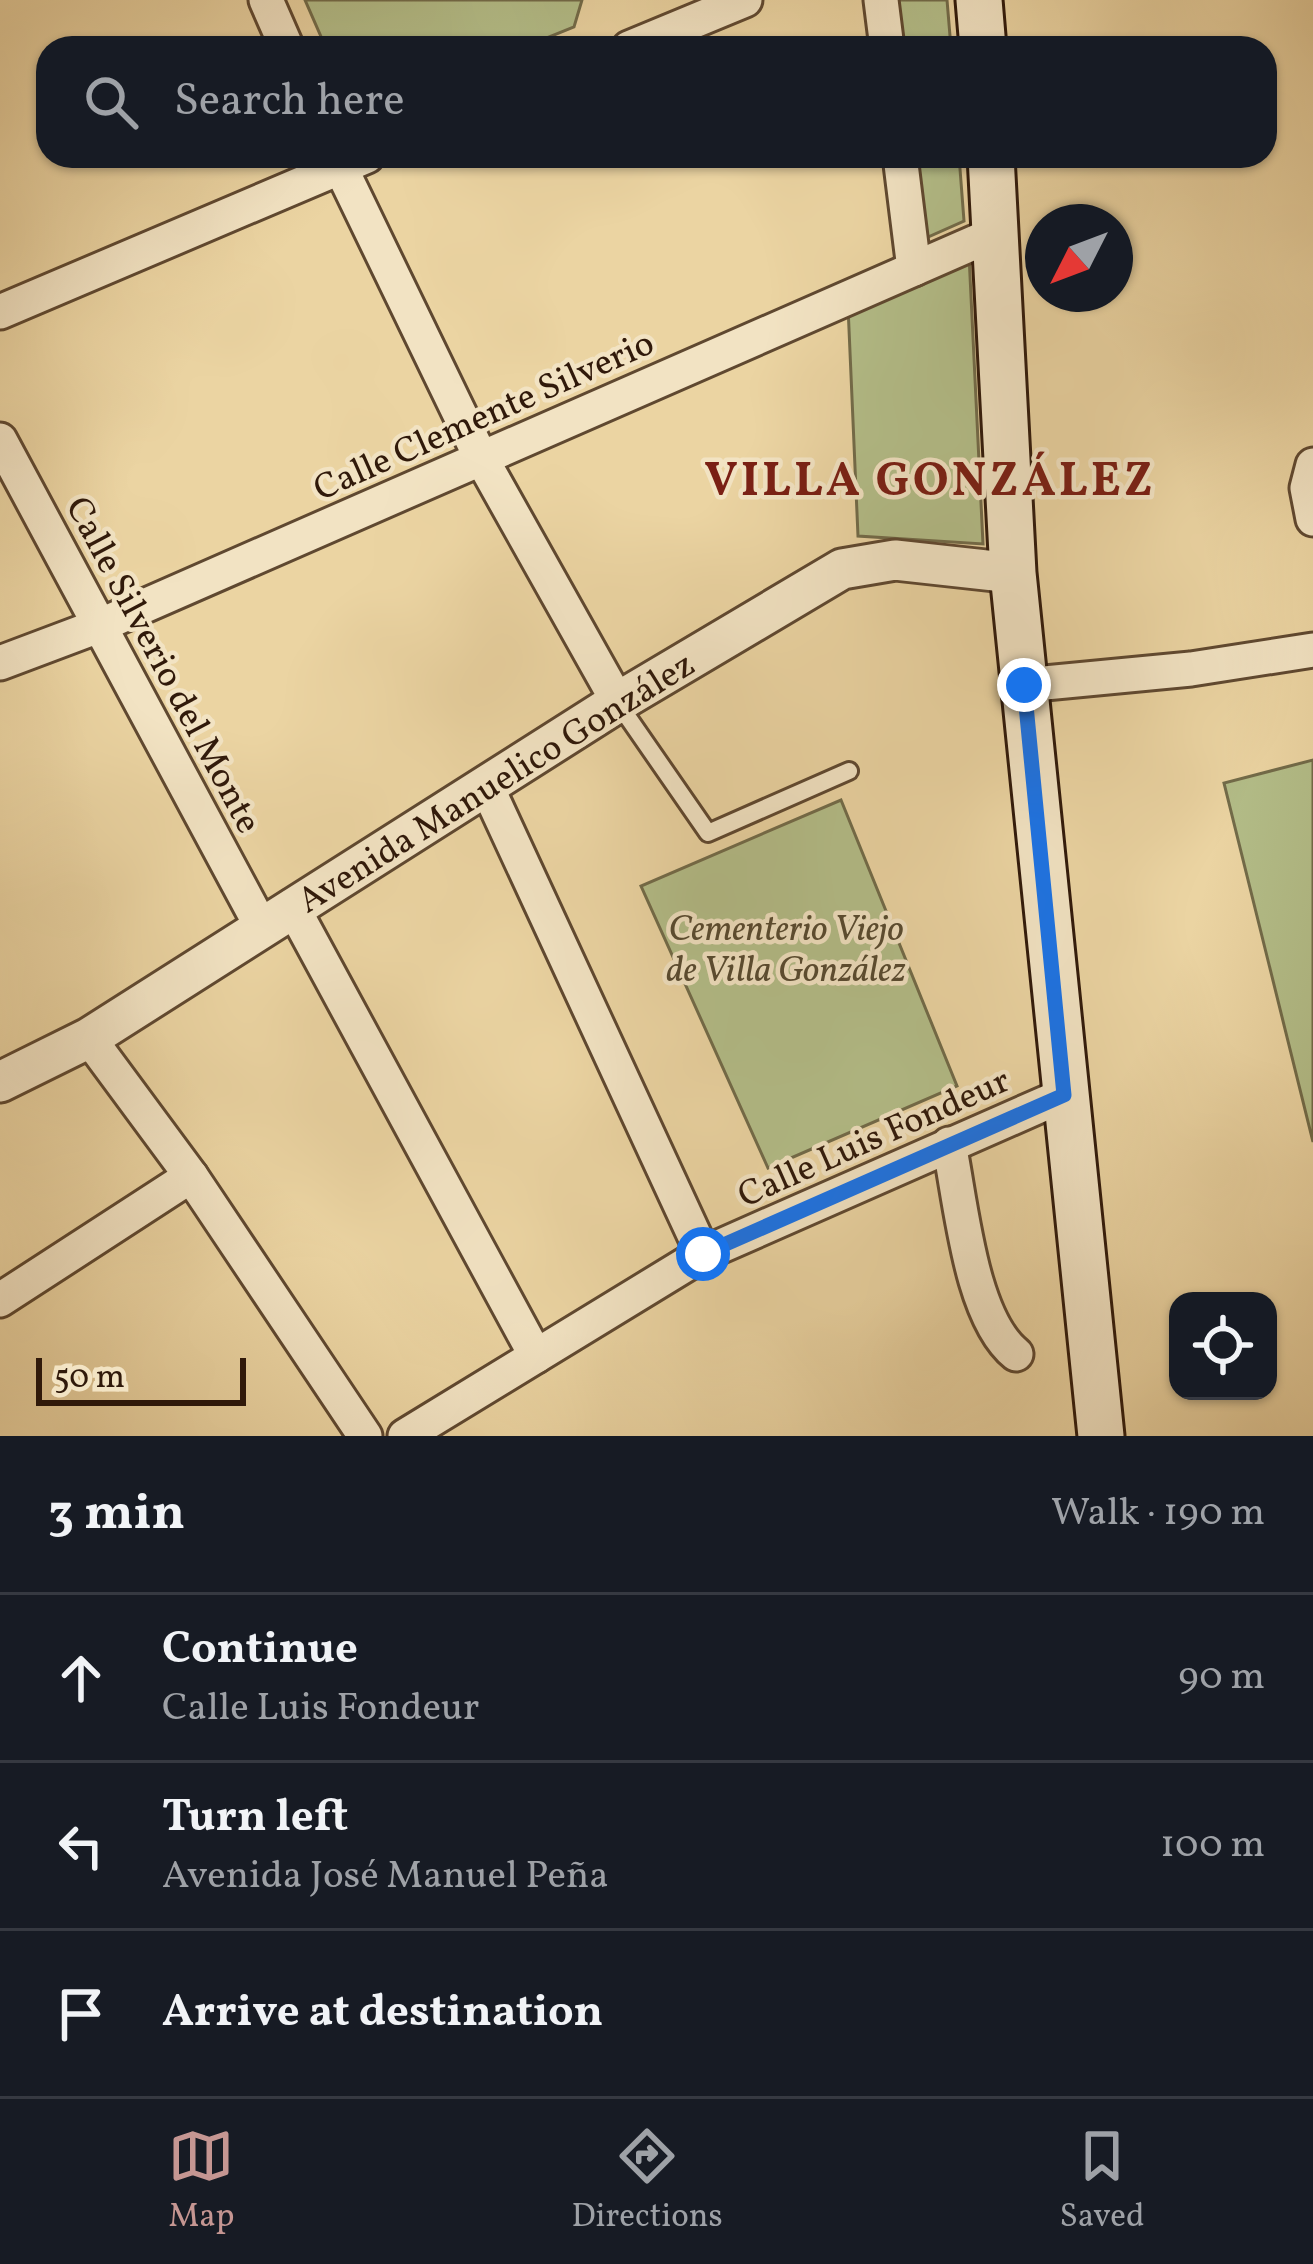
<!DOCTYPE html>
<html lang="en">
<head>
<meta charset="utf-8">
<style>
  :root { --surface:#171b24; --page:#242831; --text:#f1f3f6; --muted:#9ea1a6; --line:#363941; --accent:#c59692 }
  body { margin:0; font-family:Vollkorn,serif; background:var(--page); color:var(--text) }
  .controls { position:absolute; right:36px; bottom:36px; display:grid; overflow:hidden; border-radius:24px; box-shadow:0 3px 9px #0004 }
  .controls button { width:108px; height:108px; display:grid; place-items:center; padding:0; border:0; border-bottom:3px solid var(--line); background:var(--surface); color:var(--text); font:60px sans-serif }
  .compass { position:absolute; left:1025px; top:204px; width:108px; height:108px; border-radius:50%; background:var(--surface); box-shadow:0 3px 9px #0004; rotate:228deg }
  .scale { position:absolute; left:36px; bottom:30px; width:210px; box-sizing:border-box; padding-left:12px; border:6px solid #30190a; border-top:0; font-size:33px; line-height:42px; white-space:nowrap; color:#30190a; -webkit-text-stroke:9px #f2e3c3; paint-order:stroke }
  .stop { position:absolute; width:36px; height:36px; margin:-27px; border:9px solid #1a73e8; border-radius:50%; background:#fff }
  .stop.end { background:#1a73e8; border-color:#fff; box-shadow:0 3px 12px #0008 }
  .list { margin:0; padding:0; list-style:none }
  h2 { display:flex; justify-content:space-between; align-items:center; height:156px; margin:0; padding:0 48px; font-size:51px }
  h2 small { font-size:39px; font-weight:400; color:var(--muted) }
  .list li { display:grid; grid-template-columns:78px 1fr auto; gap:36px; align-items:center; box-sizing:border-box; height:168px; padding:0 48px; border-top:3px solid var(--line) }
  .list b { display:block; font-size:45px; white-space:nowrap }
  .list p { margin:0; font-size:39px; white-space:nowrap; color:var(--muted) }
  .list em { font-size:39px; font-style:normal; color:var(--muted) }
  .icon { flex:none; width:66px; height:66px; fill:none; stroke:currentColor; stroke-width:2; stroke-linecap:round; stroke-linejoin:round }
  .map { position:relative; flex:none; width:1313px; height:1436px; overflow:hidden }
  .search { position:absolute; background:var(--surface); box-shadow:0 3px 9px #0004; left:36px; right:36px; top:36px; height:132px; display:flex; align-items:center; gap:30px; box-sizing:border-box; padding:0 42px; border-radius:36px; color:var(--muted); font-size:45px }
  .sheet { height:660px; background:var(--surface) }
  nav { display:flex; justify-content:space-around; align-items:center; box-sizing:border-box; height:168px; border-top:3px solid var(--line); background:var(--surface); font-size:33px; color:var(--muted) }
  nav a { display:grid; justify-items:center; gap:6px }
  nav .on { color:var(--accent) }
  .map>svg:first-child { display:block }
</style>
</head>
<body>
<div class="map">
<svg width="1313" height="1436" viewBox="0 0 1313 1436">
  <rect width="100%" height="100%" fill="#ebd4a2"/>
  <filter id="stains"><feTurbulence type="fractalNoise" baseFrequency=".00167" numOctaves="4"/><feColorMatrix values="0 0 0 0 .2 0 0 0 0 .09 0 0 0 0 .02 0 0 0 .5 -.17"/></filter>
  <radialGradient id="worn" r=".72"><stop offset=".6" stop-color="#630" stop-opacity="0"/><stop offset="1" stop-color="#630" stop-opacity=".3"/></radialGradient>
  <g fill="#b3bd88" stroke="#726b49" stroke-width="3">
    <path d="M305,0H582L574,27L522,48H326Z"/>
    <path d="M880,0H947L951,48H884Z"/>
    <path d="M893,156H959L964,221L901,249Z"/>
    <path d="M969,255L983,544L858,536L848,306Z"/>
    <path d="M1313,760V1142L1224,783Z"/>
    <path d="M841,800L957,1086L768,1168L641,886Z"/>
  </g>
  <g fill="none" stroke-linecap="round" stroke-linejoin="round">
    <g stroke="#5f4830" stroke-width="22">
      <path id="service" d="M618,703L708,833L849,771"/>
    </g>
    <g stroke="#5f4830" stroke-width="39">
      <g id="minor">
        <path d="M266,0L287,48"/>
        <path d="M881,0L887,48"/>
        <path d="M629,48L745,0"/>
        <path d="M335,156L480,456L618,702"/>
        <path d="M900,156L914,269"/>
        <path d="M0,312L367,156"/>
        <path d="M0,440L261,926"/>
        <path d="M1313,465L1307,488L1313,519"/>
        <path d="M0,663L101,625L996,233"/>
        <path d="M1024,685L1191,669L1313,650"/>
        <path d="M486,785L703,1254"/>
        <path d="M292,906L536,1356"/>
        <path d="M89,1038L191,1176L365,1436"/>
        <path d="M949,1144C961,1202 970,1317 1016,1354"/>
        <path d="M0,1300L191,1176"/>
        <path d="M405,1436L703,1254L1064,1095"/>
      </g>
    </g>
    <g stroke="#5f4830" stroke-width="45">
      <path id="tertiary" d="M0,1082L89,1038L618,702L842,569L895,560L1013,573"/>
    </g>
    <g stroke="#30190a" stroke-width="51">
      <g id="secondary">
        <path d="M979,0L983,48"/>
        <path d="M991,156L1013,573L1101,1436"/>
      </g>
    </g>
    <use href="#service" stroke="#f2e3c3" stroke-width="16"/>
    <use href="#minor" stroke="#f2e3c3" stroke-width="33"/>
    <use href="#tertiary" stroke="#f2e3c3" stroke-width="39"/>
    <use href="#secondary" stroke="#f2e3c3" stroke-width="45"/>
  </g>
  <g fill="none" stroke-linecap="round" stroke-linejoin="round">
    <path stroke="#1a73e8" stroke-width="15" d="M703,1254L1064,1095L1024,685"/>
  </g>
  <g text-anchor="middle" stroke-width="9" stroke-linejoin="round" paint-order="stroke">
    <g font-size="36" fill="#30190a" stroke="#f2e3c3">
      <text transform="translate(483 414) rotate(-24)" y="13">Calle Clemente Silverio</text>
      <text transform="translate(165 664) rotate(62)" y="13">Calle Silverio del Monte</text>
      <text transform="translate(495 781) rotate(-32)" y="13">Avenida Manuelico González</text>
      <text transform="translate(873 1136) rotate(-24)" y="13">Calle Luis Fondeur</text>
    </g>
    <g font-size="36" font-style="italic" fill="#574a30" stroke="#f2e3c3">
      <text x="786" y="940">Cementerio Viejo<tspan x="786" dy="41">de Villa González</tspan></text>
    </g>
    <g font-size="48" font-weight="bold" letter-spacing="3" fill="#7a1f14" stroke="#f2e3c3">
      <text x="930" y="495">VILLA GONZÁLEZ</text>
    </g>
  </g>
  <rect width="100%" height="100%" filter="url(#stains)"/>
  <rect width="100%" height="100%" fill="url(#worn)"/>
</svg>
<div class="controls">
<button><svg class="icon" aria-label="locate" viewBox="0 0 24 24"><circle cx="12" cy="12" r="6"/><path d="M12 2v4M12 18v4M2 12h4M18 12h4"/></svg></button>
</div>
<svg class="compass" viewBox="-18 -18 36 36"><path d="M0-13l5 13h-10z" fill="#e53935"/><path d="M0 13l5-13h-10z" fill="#9ea1a6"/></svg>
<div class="scale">50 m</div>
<div class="stop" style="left:703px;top:1254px"></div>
<div class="stop end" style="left:1024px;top:685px"></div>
<div class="search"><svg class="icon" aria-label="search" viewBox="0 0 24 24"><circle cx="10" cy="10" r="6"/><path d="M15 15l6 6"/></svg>Search here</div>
</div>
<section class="sheet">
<h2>3 min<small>Walk · 190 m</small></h2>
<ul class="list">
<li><svg class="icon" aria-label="ahead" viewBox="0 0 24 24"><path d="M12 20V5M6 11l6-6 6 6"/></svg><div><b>Continue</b><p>Calle Luis Fondeur</p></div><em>90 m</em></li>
<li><svg class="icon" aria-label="left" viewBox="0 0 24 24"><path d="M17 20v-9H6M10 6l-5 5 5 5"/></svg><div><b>Turn left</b><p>Avenida José Manuel Peña</p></div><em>100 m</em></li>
<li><svg class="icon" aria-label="arrive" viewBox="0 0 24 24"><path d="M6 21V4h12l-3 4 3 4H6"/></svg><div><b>Arrive at destination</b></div></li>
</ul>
</section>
<nav>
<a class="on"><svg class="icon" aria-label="map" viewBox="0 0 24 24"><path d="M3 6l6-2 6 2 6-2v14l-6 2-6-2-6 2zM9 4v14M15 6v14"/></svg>Map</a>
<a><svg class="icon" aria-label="directions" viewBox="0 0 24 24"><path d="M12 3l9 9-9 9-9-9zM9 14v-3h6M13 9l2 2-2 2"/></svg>Directions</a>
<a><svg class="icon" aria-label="saved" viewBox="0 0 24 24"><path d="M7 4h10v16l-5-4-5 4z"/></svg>Saved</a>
</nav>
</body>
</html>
